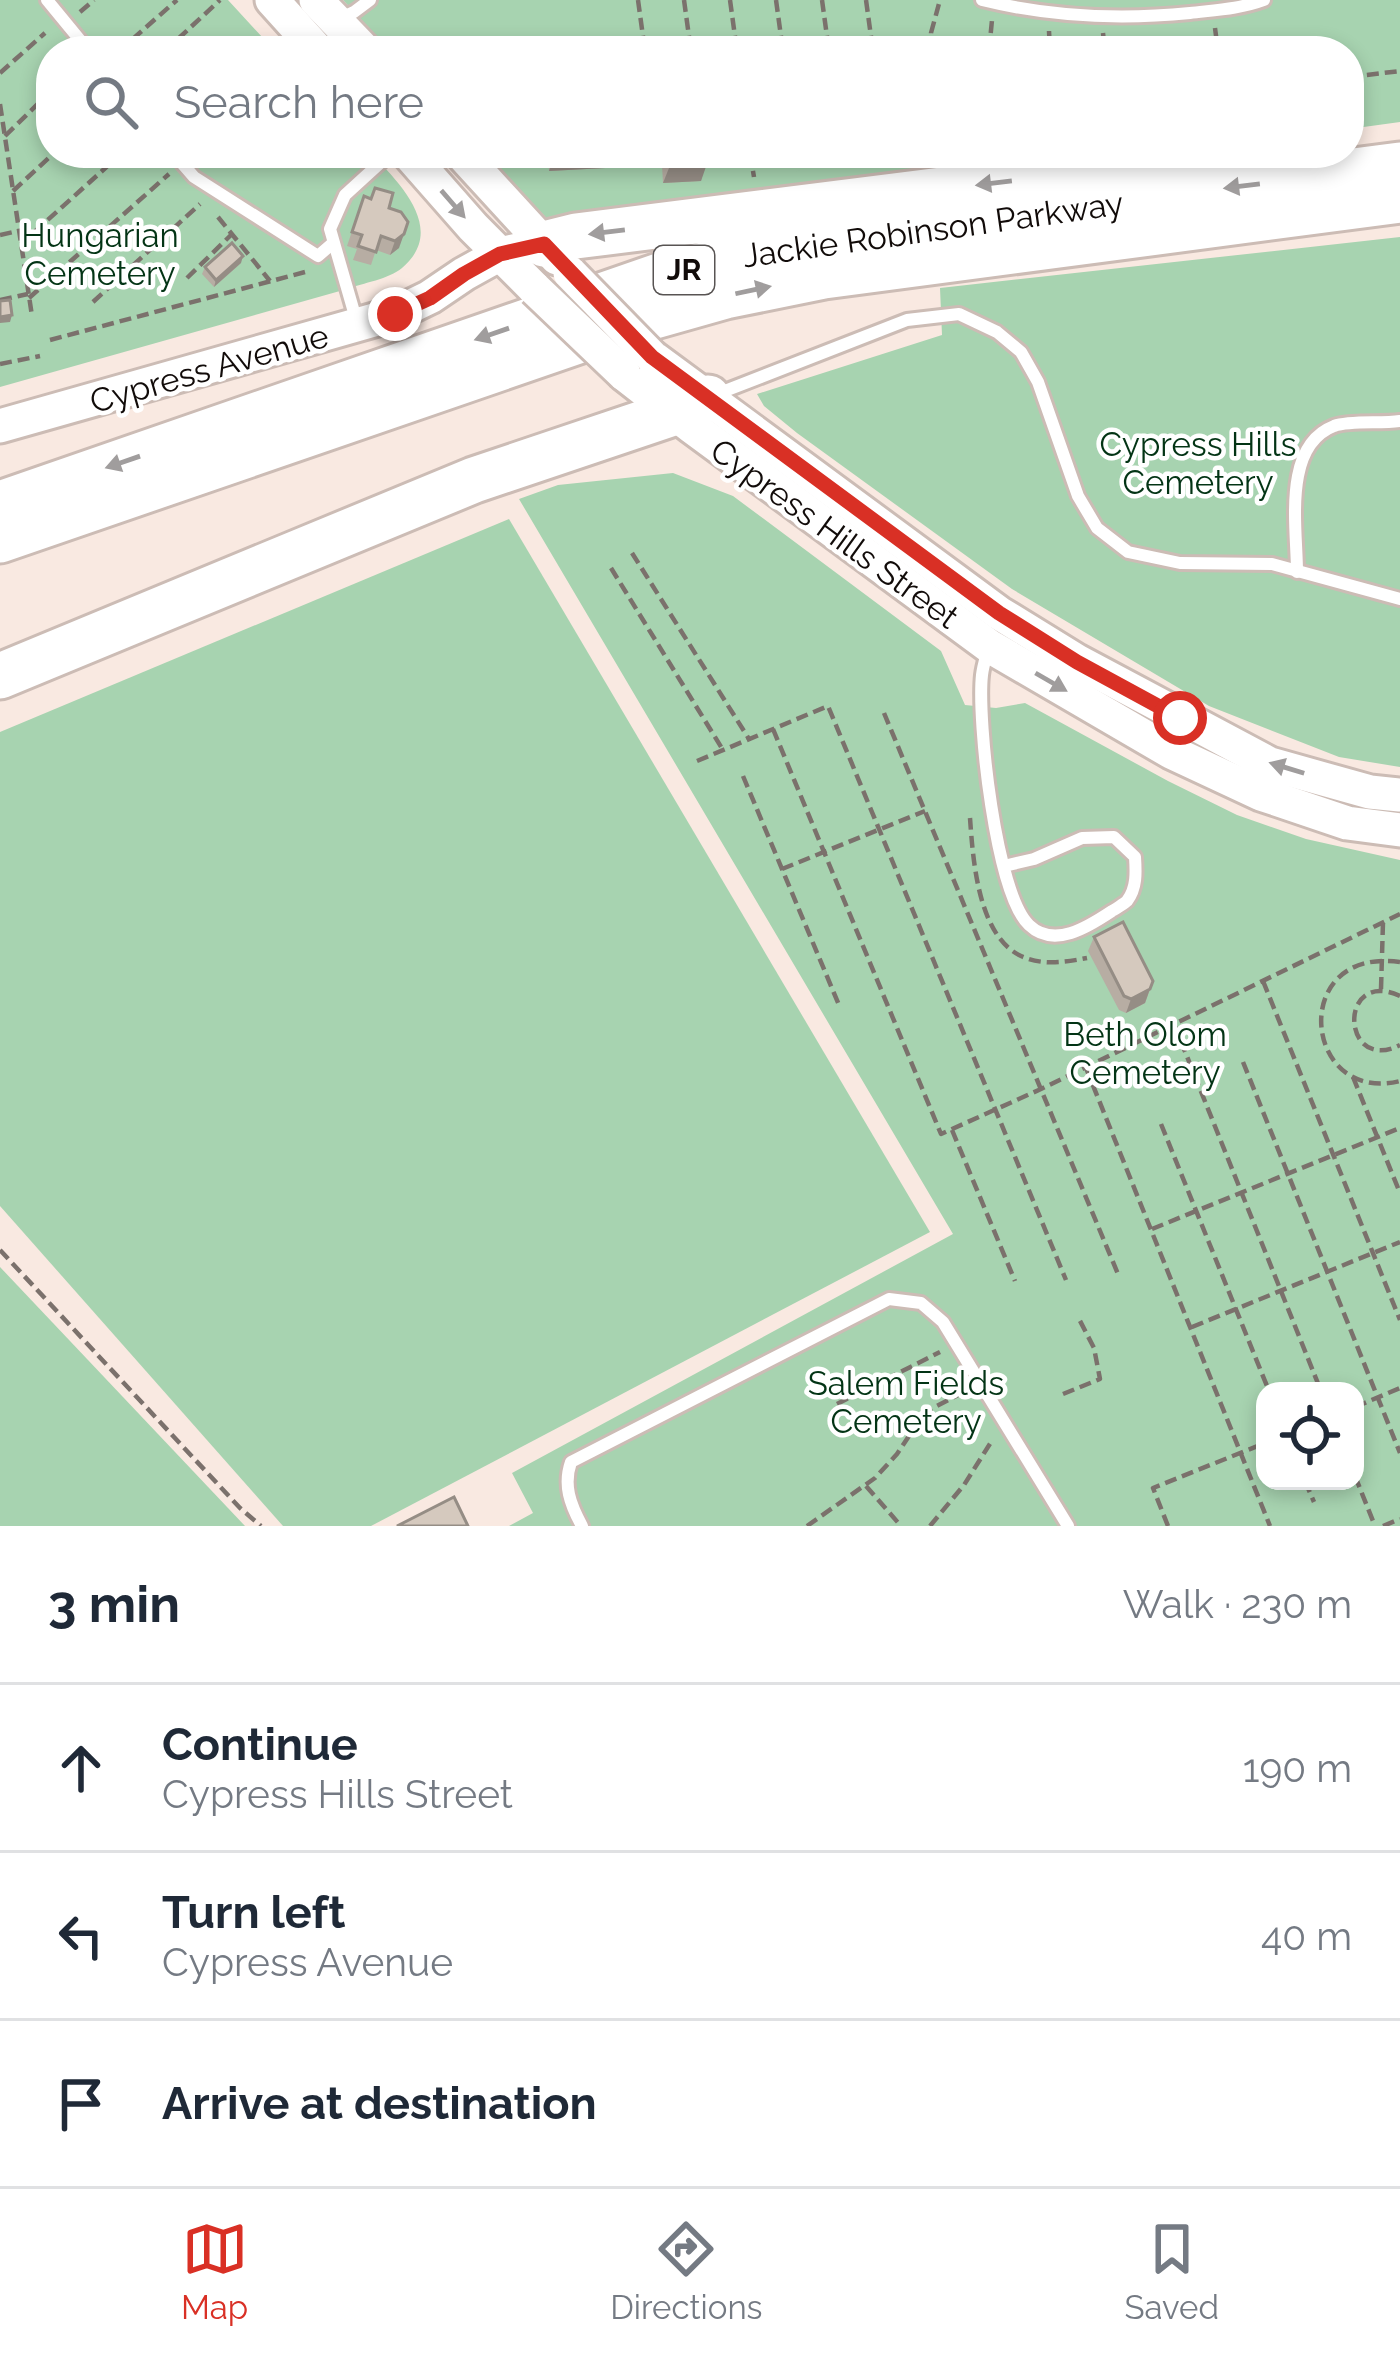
<!DOCTYPE html>
<html lang="en">
<head>
<meta charset="utf-8">
<style>
  :root { --surface:#fff; --page:#f6f6f7; --text:#1f2937; --muted:#747a83; --line:#e0e1e3; --accent:#d93025 }
  body { margin:0; font-family:Raleway,sans-serif; background:var(--page); color:var(--text) }
  .controls { position:absolute; right:36px; bottom:36px; display:grid; overflow:hidden; border-radius:24px; box-shadow:0 6px 18px #0003 }
  .controls button { width:108px; height:108px; display:grid; place-items:center; padding:0; border:0; border-bottom:3px solid var(--line); background:var(--surface); color:var(--text); font:60px sans-serif }
  .stop { position:absolute; width:36px; height:36px; margin:-27px; border:9px solid #d93025; border-radius:50%; background:#fff }
  .stop.end { background:#d93025; border-color:#fff; box-shadow:0 3px 12px #0008 }
  .list { margin:0; padding:0; list-style:none }
  h2 { display:flex; justify-content:space-between; align-items:center; height:156px; margin:0; padding:0 48px; font-size:51px }
  h2 small { font-size:39px; font-weight:400; color:var(--muted) }
  .list li { display:grid; grid-template-columns:78px 1fr auto; gap:36px; align-items:center; box-sizing:border-box; height:168px; padding:0 48px; border-top:3px solid var(--line) }
  .list b { display:block; font-size:45px; white-space:nowrap }
  .list p { margin:0; font-size:39px; white-space:nowrap; color:var(--muted) }
  .list em { font-size:39px; font-style:normal; color:var(--muted) }
  .icon { flex:none; width:66px; height:66px; fill:none; stroke:currentColor; stroke-width:2; stroke-linecap:round; stroke-linejoin:round }
  .map { position:relative; flex:none; width:1400px; height:1526px; overflow:hidden }
  .search { position:absolute; background:var(--surface); box-shadow:0 6px 18px #0003; left:36px; right:36px; top:36px; height:132px; display:flex; align-items:center; gap:30px; box-sizing:border-box; padding:0 42px; border-radius:48px; color:var(--muted); font-size:45px }
  .sheet { height:660px; background:var(--surface) }
  nav { display:flex; justify-content:space-around; align-items:center; box-sizing:border-box; height:168px; border-top:3px solid var(--line); background:var(--surface); font-size:33px; color:var(--muted) }
  nav a { display:grid; justify-items:center; gap:6px }
  nav .on { color:var(--accent) }
  .map>svg:first-child { display:block }
</style>
</head>
<body>
<div class="map">
<svg width="1400" height="1526" viewBox="0 0 1400 1526">
  <rect width="100%" height="100%" fill="#f9e9e1"/>
  <g fill="#a7d3b0" fill-rule="evenodd">
    <path d="M0,0H228L275,51H51V153H371C398,182 448,229 402,268C389,279 363,283 347,289L0,387Z"/>
    <path d="M343,0H1400V122L1349,129V51H390Z"/>
    <path d="M486,153H1135L548,220Z"/>
    <path d="M1400,237V767L1339,757L1209,706L1012,589L797,433L764,406L757,394L942,335L940,288Z"/>
    <path d="M673,473L733,496L941,651L965,705L996,708L1025,703L1168,781L1237,815L1306,839L1400,860V1526H509L533,1513L512,1473L953,1234L519,499L558,485ZM1265,1391H1355V1481H1265Z"/>
    <path d="M509,519L930,1232L371,1526H283L0,1206V732Z"/>
    <path d="M0,1267L245,1526H0Z"/>
  </g>
  <g fill="none" stroke-linecap="round" stroke-linejoin="round">
    <g stroke="#ccbcb5" stroke-width="18">
      <g id="lane">
        <path d="M47,0L89,51"/>
        <path d="M982,0C1051,17 1119,20 1190,13C1215,10 1240,9 1264,0"/>
        <path d="M341,18L354,12L370,0"/>
        <path d="M173,153L194,177L318,256L333,243"/>
        <path d="M356,319L330,229L345,195L391,153"/>
        <path d="M717,394L907,320L959,314L997,332L1021,352L1038,382L1078,496L1097,528L1128,552L1180,563L1272,564L1400,599"/>
        <path d="M1297,572C1297,528 1282,446 1334,426C1351,420 1381,424 1400,421"/>
        <path d="M988,649C986,657 983,666 982,675C977,721 996,894 1029,925C1054,949 1088,927 1112,911C1113,911 1126,902 1127,901C1137,888 1136,872 1135,857L1114,837L1082,838L1034,859L1004,866"/>
        <path d="M582,1526C570,1504 563,1485 571,1462L889,1299L921,1303L943,1322L1068,1526"/>
      </g>
    </g>
    <g stroke="#ccbcb5" stroke-width="39">
      <g id="secondary">
        <path d="M272,0L318,51"/>
        <path d="M316,0L365,51"/>
        <path d="M408,153L473,227L535,289"/>
        <path d="M461,153L557,258"/>
        <path d="M652,357L999,613L1077,661L1270,764L1370,792L1400,795"/>
        <path d="M624,374L692,427L989,646L1171,752L1261,794L1347,823L1400,830"/>
        <path d="M0,426L395,314L430,297L464,274L500,254L544,244"/>
      </g>
    </g>
    <g stroke="#ccbcb5" stroke-width="51">
      <g id="highway">
        <path d="M544,244L576,236L1235,153"/>
        <path d="M0,504L659,276L739,256L824,240L1400,165"/>
        <path d="M0,540L633,322L725,296L824,276L1400,200"/>
        <path d="M0,676L474,480L673,413L708,398"/>
      </g>
    </g>
    <g stroke="#7b716c" stroke-width="4.5" stroke-dasharray="12 6" stroke-linecap="butt">
      <path d="M638,0L645,51"/>
      <path d="M684,0L691,51"/>
      <path d="M730,0L737,51"/>
      <path d="M776,0L783,51"/>
      <path d="M822,0L829,51"/>
      <path d="M866,0L873,51"/>
      <path d="M80,12L94,0"/>
      <path d="M1215,28L1218,51"/>
      <path d="M1049,31L1050,51"/>
      <path d="M1103,33L1105,51"/>
      <path d="M119,51L177,0"/>
      <path d="M165,51L220,0"/>
      <path d="M933,51L931,33L940,0"/>
      <path d="M989,51L992,20"/>
      <path d="M0,73L45,33"/>
      <path d="M1349,77L1400,71"/>
      <path d="M0,104L32,316"/>
      <path d="M5,136L51,91"/>
      <path d="M750,153L754,177"/>
      <path d="M796,153L798,171"/>
      <path d="M13,191L54,153"/>
      <path d="M218,217L270,281"/>
      <path d="M0,235L18,231"/>
      <path d="M21,244L122,153"/>
      <path d="M187,278L232,234"/>
      <path d="M29,298L169,174"/>
      <path d="M0,300L28,294"/>
      <path d="M93,302L200,204"/>
      <path d="M50,340L305,272"/>
      <path d="M0,364L40,356"/>
      <path d="M632,553L749,739"/>
      <path d="M611,568L723,750"/>
      <path d="M884,713L1118,1274"/>
      <path d="M773,729L941,1134L1041,1089L1400,914"/>
      <path d="M697,761L828,706L1066,1280"/>
      <path d="M743,776L839,1005"/>
      <path d="M970,818C973,860 978,936 1021,956C1042,966 1066,962 1087,958"/>
      <path d="M782,869L925,811"/>
      <path d="M1400,962C1288,946 1302,1105 1400,1081"/>
      <path d="M1263,981L1400,1320"/>
      <path d="M1381,989L1383,922"/>
      <path d="M1400,996C1337,967 1341,1075 1400,1045"/>
      <path d="M1174,1024L1321,1391"/>
      <path d="M1243,1062L1400,1453"/>
      <path d="M1086,1068L1270,1526"/>
      <path d="M1353,1077L1400,1193"/>
      <path d="M1161,1124L1269,1391"/>
      <path d="M952,1130L1015,1281"/>
      <path d="M1152,1229L1400,1128"/>
      <path d="M0,1250L240,1508L261,1526"/>
      <path d="M1192,1327L1400,1242"/>
      <path d="M1063,1394L1100,1379L1094,1348L1078,1317"/>
      <path d="M837,1404L940,1352"/>
      <path d="M1355,1407L1400,1388"/>
      <path d="M1355,1476L1375,1526"/>
      <path d="M1305,1481L1314,1502"/>
      <path d="M866,1486L901,1526"/>
      <path d="M807,1526L875,1478L897,1454L925,1412L964,1392"/>
      <path d="M930,1526L964,1485L993,1439"/>
      <path d="M1168,1526L1153,1488L1265,1443"/>
      <path d="M1383,1526L1400,1519"/>
    </g>
    <use href="#lane" stroke="#fff" stroke-width="12"/>
    <use href="#secondary" stroke="#fff" stroke-width="33"/>
    <use href="#highway" stroke="#fff" stroke-width="45"/>
    <g stroke="#ccbcb5" stroke-width="39" stroke-linecap="butt">
      <g id="secondary-bridge">
        <path d="M570,273L652,357"/>
        <path d="M535,289L624,374"/>
      </g>
    </g>
    <use href="#secondary-bridge" stroke="#fff" stroke-width="33"/>
  </g>
  <g fill="#b7ada3">
    <path d="M548,153H708L701,181L663,183L662,165L549,171Z"/>
    <path d="M364,196L389,208L399,248L390,255L376,250L371,265L353,260L357,249L347,246Z"/>
    <path d="M241,263L214,287L202,274L205,267Z"/>
    <path d="M1094,937L1153,981L1145,1003L1126,1013L1119,1010L1088,951Z"/>
  </g>
  <g fill="#958d85">
    <path d="M556,153H667L662,165L549,171Z"/>
    <path d="M708,161L701,181L663,183L671,163Z"/>
    <path d="M404,234L399,248L390,255L395,241Z"/>
    <path d="M243,256L241,263L214,287L216,280Z"/>
    <path d="M12,315L10,322L0,323V317Z"/>
    <path d="M1150,989L1145,1003L1126,1013L1131,999Z"/>
  </g>
  <g fill="#d5c9be" stroke="#958d85" stroke-width="3">
    <path d="M670,153H708V161L671,163Z"/>
    <path d="M375,188L393,193L389,208L401,212L408,222L404,234L395,241L381,236L376,252L358,246L362,235L352,232L364,196L371,199Z"/>
    <path d="M232,243L243,256L216,280L205,267Z"/>
    <path d="M10,300L12,315L0,317V301Z"/>
    <path d="M1123,922L1153,981L1150,989L1131,999L1124,996L1094,937Z"/>
    <path d="M454,1497L468,1526H397Z"/>
  </g>
  <defs><path id="oneway-solid" d="M-6-.8H1V-3.2L6.5 0L1 3.2V.8H-6Z" transform="scale(3)"/></defs>
  <g fill="#a09d9d">
    <use href="#oneway-solid" transform="translate(994 183) rotate(173)"/>
    <use href="#oneway-solid" transform="translate(1242 186) rotate(173)"/>
    <use href="#oneway-solid" transform="translate(453 204) rotate(49)"/>
    <use href="#oneway-solid" transform="translate(607 232) rotate(173)"/>
    <use href="#oneway-solid" transform="translate(753 290) rotate(-12)"/>
    <use href="#oneway-solid" transform="translate(492 334) rotate(161)"/>
    <use href="#oneway-solid" transform="translate(123 462) rotate(161)"/>
    <use href="#oneway-solid" transform="translate(1051 682) rotate(30)"/>
    <use href="#oneway-solid" transform="translate(1287 768) rotate(-163)"/>
  </g>
  <g fill="none" stroke-linecap="round" stroke-linejoin="round">
    <path stroke="#d93025" stroke-width="15" d="M395,314L430,298L464,274L500,254L544,244L652,357L999,613L1077,662L1180,718"/>
  </g>
  <g text-anchor="middle" stroke-width="9" stroke-linejoin="round" paint-order="stroke">
    <rect fill="#fff" stroke="#585453" stroke-width="3" x="654" y="246" width="60" height="48" rx="9"/>
    <g font-size="30" font-weight="bold" fill="#110b09">
      <text x="684" y="280">JR</text>
    </g>
    <g font-size="33" fill="#110b09" stroke="#fff">
      <text transform="translate(933 229) rotate(-8)" y="12">Jackie Robinson Parkway</text>
      <text transform="translate(209 368) rotate(-16)" y="12">Cypress Avenue</text>
      <text transform="translate(835 533) rotate(36)" y="12">Cypress Hills Street</text>
    </g>
    <g font-size="33" fill="#033415" stroke="#fff">
      <text x="100" y="247">Hungarian<tspan x="100" dy="38">Cemetery</tspan></text>
      <text x="1198" y="456">Cypress Hills<tspan x="1198" dy="38">Cemetery</tspan></text>
      <text x="1145" y="1046">Beth Olom<tspan x="1145" dy="38">Cemetery</tspan></text>
      <text x="906" y="1395">Salem Fields<tspan x="906" dy="38">Cemetery</tspan></text>
    </g>
  </g>
</svg>
<div class="controls">
<button><svg class="icon" aria-label="locate" viewBox="0 0 24 24"><circle cx="12" cy="12" r="6"/><path d="M12 2v4M12 18v4M2 12h4M18 12h4"/></svg></button>
</div>
<div class="stop" style="left:1180px;top:718px"></div>
<div class="stop end" style="left:395px;top:314px"></div>
<div class="search"><svg class="icon" aria-label="search" viewBox="0 0 24 24"><circle cx="10" cy="10" r="6"/><path d="M15 15l6 6"/></svg>Search here</div>
</div>
<section class="sheet">
<h2>3 min<small>Walk · 230 m</small></h2>
<ul class="list">
<li><svg class="icon" aria-label="ahead" viewBox="0 0 24 24"><path d="M12 20V5M6 11l6-6 6 6"/></svg><div><b>Continue</b><p>Cypress Hills Street</p></div><em>190 m</em></li>
<li><svg class="icon" aria-label="left" viewBox="0 0 24 24"><path d="M17 20v-9H6M10 6l-5 5 5 5"/></svg><div><b>Turn left</b><p>Cypress Avenue</p></div><em>40 m</em></li>
<li><svg class="icon" aria-label="arrive" viewBox="0 0 24 24"><path d="M6 21V4h12l-3 4 3 4H6"/></svg><div><b>Arrive at destination</b></div></li>
</ul>
</section>
<nav>
<a class="on"><svg class="icon" aria-label="map" viewBox="0 0 24 24"><path d="M3 6l6-2 6 2 6-2v14l-6 2-6-2-6 2zM9 4v14M15 6v14"/></svg>Map</a>
<a><svg class="icon" aria-label="directions" viewBox="0 0 24 24"><path d="M12 3l9 9-9 9-9-9zM9 14v-3h6M13 9l2 2-2 2"/></svg>Directions</a>
<a><svg class="icon" aria-label="saved" viewBox="0 0 24 24"><path d="M7 4h10v16l-5-4-5 4z"/></svg>Saved</a>
</nav>
</body>
</html>
